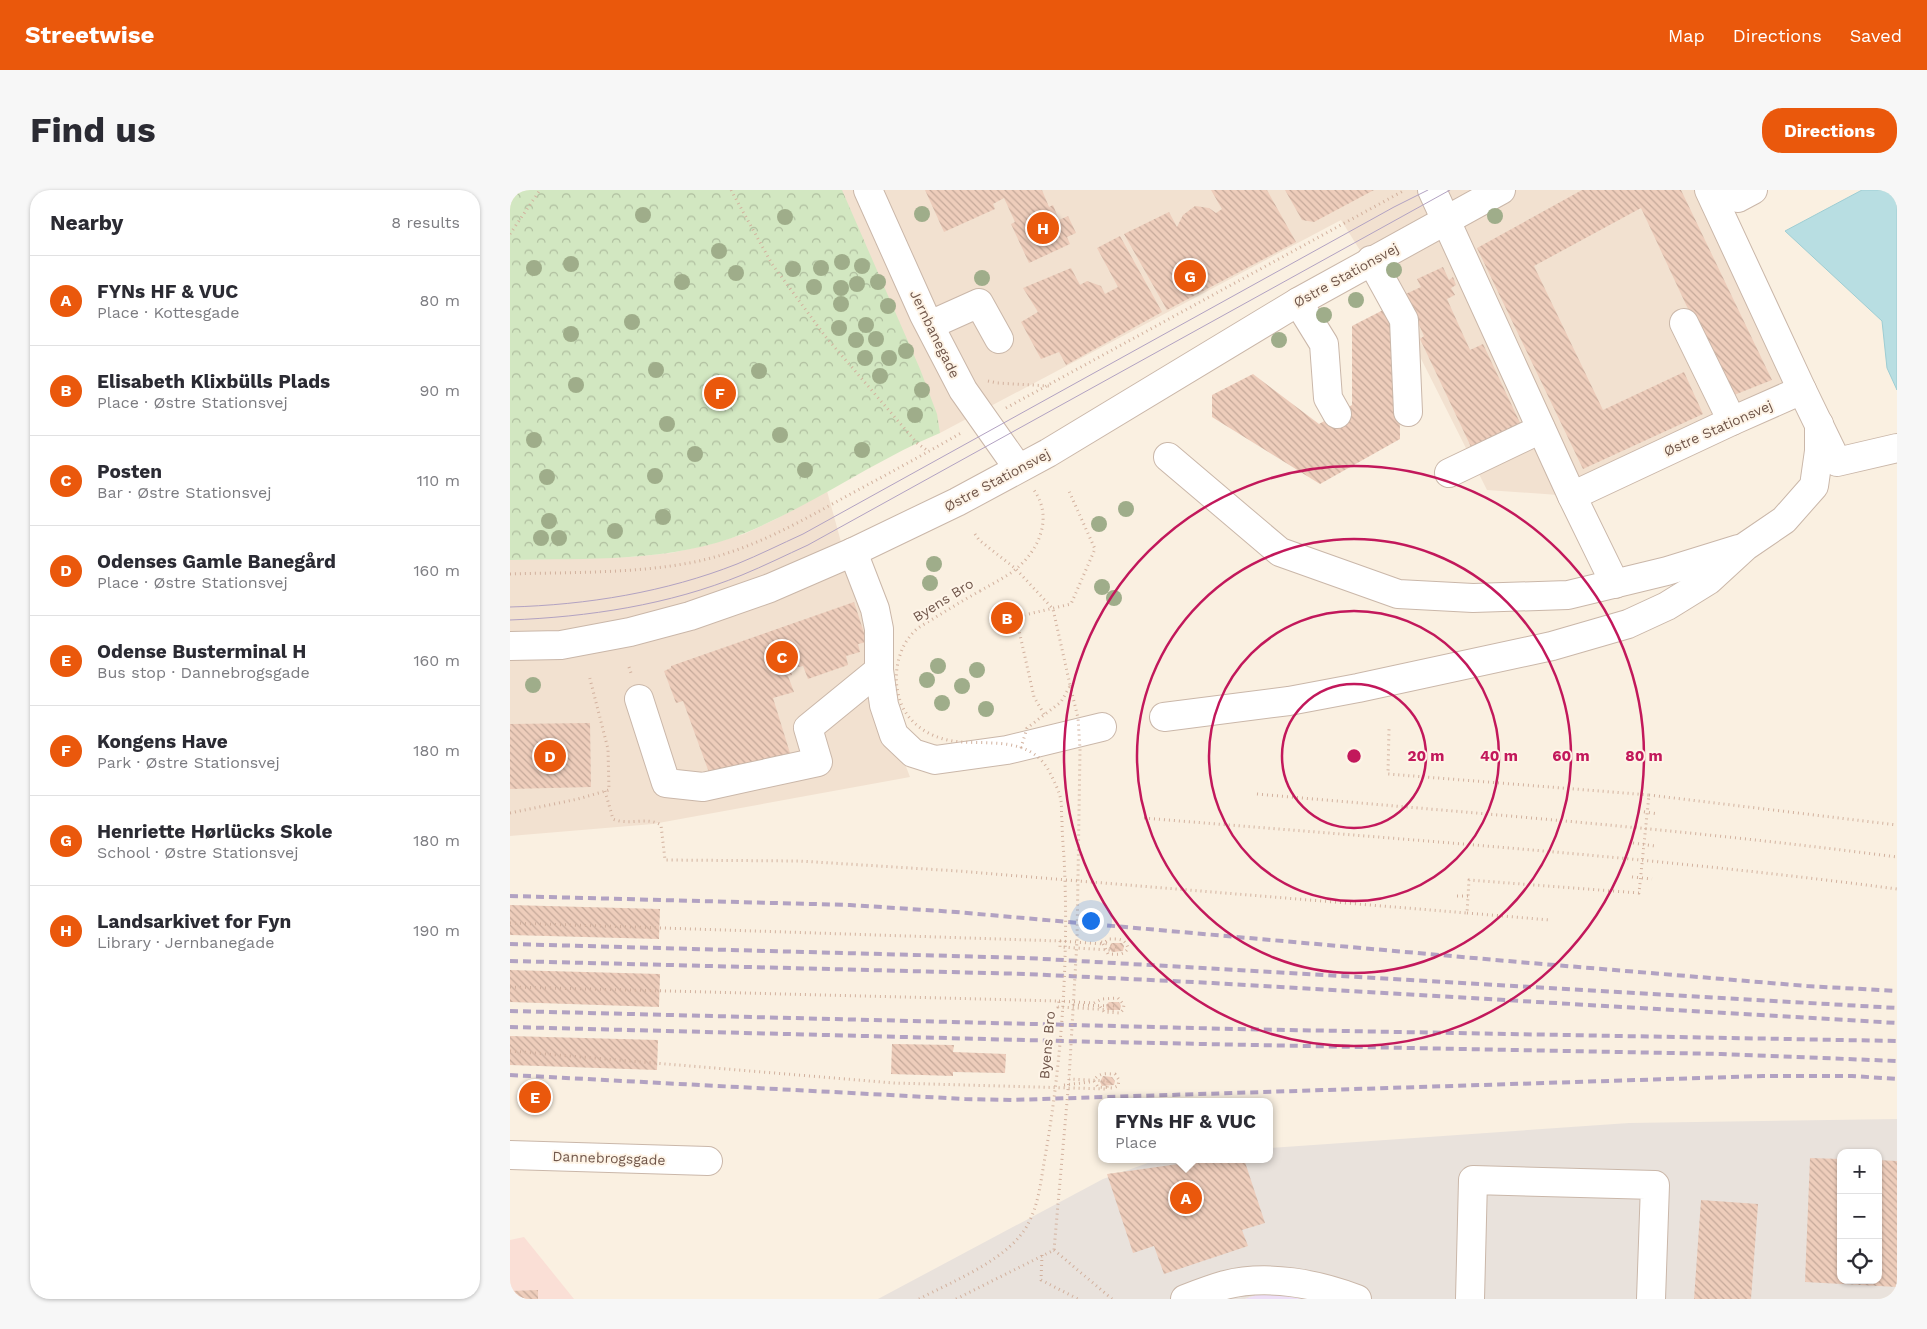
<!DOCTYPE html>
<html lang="en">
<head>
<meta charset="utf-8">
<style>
  :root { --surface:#fff; --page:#f7f7f7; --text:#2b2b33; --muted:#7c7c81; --line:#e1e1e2; --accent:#ea580c }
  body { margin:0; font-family:"Work Sans",sans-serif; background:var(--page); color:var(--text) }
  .controls { position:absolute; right:15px; bottom:15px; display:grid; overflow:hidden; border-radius:10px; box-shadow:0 1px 4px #0004 }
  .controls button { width:45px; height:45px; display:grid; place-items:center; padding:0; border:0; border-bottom:1px solid var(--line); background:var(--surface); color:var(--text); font:25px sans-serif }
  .you { position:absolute; left:580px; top:730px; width:18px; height:18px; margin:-12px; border:4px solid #fff; border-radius:50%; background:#1a73e8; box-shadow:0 0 0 8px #1a73e833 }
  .badge { display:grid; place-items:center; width:32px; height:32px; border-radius:50%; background:var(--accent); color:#fff; font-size:16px; font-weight:700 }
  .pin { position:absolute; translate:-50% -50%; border:2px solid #fff; box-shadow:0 1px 5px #0006 }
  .popup { position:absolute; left:588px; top:908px; width:175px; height:65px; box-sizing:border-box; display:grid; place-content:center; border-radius:10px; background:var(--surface); filter:drop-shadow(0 1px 4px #0005); font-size:16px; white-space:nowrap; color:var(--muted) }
  .popup b { font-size:19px; color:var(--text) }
  .popup::after { content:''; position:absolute; left:50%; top:100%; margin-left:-10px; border:10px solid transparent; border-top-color:var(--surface) }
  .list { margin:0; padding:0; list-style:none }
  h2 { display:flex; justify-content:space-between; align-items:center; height:65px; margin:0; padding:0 20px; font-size:21px }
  h2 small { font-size:16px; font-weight:400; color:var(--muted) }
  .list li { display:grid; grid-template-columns:32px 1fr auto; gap:15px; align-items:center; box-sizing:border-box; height:90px; padding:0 20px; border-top:1px solid var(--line) }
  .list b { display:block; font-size:19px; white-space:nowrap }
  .list p { margin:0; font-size:16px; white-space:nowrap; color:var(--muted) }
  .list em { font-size:16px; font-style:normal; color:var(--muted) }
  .icon { flex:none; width:28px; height:28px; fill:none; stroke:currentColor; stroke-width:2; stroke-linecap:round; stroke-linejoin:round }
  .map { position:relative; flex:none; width:1387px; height:1109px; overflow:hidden; border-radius:20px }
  header { display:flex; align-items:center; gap:30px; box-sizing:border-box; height:70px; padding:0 25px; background:var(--accent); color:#fff }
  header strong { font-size:24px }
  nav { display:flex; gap:28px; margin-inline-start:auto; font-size:18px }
  .intro { display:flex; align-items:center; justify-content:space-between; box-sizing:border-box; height:120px; padding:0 30px }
  h1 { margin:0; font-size:35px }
  .button { padding:12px 22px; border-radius:20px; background:var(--accent); color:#fff; font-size:18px; font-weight:700 }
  main { display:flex; gap:30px; padding:0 30px }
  aside { flex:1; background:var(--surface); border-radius:20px; box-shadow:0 1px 4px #0004 }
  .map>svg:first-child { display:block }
</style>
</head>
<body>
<header>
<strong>Streetwise</strong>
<nav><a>Map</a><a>Directions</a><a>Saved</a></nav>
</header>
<div class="intro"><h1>Find us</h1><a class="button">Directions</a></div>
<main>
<aside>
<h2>Nearby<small>8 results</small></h2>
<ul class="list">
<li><span class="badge">A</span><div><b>FYNs HF &amp; VUC</b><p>Place · Kottesgade</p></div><em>80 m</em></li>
<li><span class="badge">B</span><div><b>Elisabeth Klixbülls Plads</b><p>Place · Østre Stationsvej</p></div><em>90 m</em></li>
<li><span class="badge">C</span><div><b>Posten</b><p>Bar · Østre Stationsvej</p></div><em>110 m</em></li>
<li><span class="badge">D</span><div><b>Odenses Gamle Banegård</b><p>Place · Østre Stationsvej</p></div><em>160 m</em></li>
<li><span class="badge">E</span><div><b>Odense Busterminal H</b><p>Bus stop · Dannebrogsgade</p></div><em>160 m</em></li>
<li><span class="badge">F</span><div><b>Kongens Have</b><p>Park · Østre Stationsvej</p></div><em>180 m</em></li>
<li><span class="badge">G</span><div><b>Henriette Hørlücks Skole</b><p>School · Østre Stationsvej</p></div><em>180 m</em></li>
<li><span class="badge">H</span><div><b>Landsarkivet for Fyn</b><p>Library · Jernbanegade</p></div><em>190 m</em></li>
</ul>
</aside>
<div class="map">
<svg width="1387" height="1109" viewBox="0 0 1387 1109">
  <defs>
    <pattern id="forest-crowns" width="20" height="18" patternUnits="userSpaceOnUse" patternTransform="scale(1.25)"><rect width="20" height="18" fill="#d2e7c1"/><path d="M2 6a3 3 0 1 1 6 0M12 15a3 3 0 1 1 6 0" fill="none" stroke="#afbe9f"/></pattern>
    <pattern id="building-back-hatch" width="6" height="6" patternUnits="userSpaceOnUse" patternTransform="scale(1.25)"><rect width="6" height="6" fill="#eecdbb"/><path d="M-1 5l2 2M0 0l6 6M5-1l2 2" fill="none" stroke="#c5a99a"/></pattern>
  </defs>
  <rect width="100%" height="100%" fill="#faf0e1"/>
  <g fill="#f2e1d0">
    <path d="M322,0H1209L1292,200L1062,306L977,300L883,113L831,30L430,243Z"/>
    <path d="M317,301L384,545L400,587L143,634L0,646V370L121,367L161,363L201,354L234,344L266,329Z"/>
  </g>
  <path fill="#fadfd6" d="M14,1047L64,1109H0V1050Z"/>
  <path fill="#e9e2dc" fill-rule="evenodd" d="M1387,929V1109H792L755,1102L735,1109H368L593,989L649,969H760V958L1119,933ZM1331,963H1368V1090H1331Z"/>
  <path fill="#eddef6" d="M755,1102L792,1109H735Z"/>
  <path fill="url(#forest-crowns)" d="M0,0H332L410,179L427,224L430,243C363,271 303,315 235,343C161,373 78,368 0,370Z"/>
  <path fill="#b8dee2" stroke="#9ecdd3" d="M1352,0H1387V200L1377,178L1372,131L1275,41Z"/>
  <g fill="url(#building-back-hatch)">
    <path d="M415,0H532L539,17L543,15L549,30L558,26L566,43L557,47L560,54L519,73L501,34L505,32L494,8L483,14L485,19L434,42Z"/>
    <path d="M701,0H757L786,52L657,120L614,44L659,22L667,37L673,25L685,16L699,18L706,23L712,19Z"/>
    <path d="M775,0H864L804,32L792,30Z"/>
    <path d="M1072,0H1171L1262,190L1219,207L1131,18L1024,76L1093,220L1174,182L1193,224L1073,279L967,58Z"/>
    <path d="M610,46L652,122L556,175L549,162L531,169L511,132L528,122L513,98L561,78L570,95L577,91L591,96L595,104L608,97L587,58Z"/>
    <path d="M933,77L939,90L943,87L946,95L941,98L945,105L937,109L960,160L973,154L1012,237L963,261L910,149L914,146L906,128L889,107L911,97L907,89Z"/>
    <path d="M879,117L889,137L890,249L810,294L702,227V205L743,184L809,234L842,215V136Z"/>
    <path d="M344,412L357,452L348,454L350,462L336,466L338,475L298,489L293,476L280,479L282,485L278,486L284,502L263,508L280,563L201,588L173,511L166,513L154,481L161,478V476Z"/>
    <path d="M80,533L81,597L0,599V534Z"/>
    <path d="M0,715L150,719L149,749L0,745Z"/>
    <path d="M602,753H612L614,756L613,761L602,762L599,758Z"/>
    <path d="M0,780L150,784L149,817L0,812Z"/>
    <path d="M599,812H609L611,816L610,820H597L596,815Z"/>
    <path d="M0,846L148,850L147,880L0,875Z"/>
    <path d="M382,854L444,855L443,862L496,864L495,883L443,882V886L381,884Z"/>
    <path d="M593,886L602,887L605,891L604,895L592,896L590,892Z"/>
    <path d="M1300,968L1331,969V1090H1368V970L1387,971V1097L1295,1092Z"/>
    <path d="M704,969H734L755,1033L732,1040L738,1056L654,1084L644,1056L623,1063L597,984Z"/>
    <path d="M1191,1010L1248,1014L1241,1109H1184Z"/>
    <path d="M28,1100V1109H0V1101Z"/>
  </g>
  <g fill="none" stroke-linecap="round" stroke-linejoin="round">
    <g stroke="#cab7a9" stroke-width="30">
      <g id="minor">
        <path d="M358,0L414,125L453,200L508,278"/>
        <path d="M922,0L1062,306L1105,394"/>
        <path d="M1199,0L1292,200L1327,272L1387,258"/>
        <path d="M1225,0L1228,8L1243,0"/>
        <path d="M861,70L894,130L898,222"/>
        <path d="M788,112L814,154L818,208L827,224"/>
        <path d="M1174,133L1222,231"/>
        <path d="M420,135L469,113L489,149"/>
        <path d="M658,267L770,362L888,404L963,408L1058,405L1157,381L1228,359"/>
        <path d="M939,283L1031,239"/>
        <path d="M1062,306L1222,231L1292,200"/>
        <path d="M343,362L365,419L369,439V480L374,515L384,545L403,563L425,570L497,560L592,537"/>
        <path d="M0,456L51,455L120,442L180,426L260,398L343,362L447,312L538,263L788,112L991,0"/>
        <path d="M129,509L156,593L193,597L308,572L298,538L369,480"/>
        <path d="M654,527L779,511L848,498L1042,456L1118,434L1157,416L1199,390L1236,356L1274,330L1304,296L1309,261V234"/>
        <path d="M0,965L198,971"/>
        <path d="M675,1109C688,1104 701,1099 715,1095C758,1084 807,1094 847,1109"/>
        <path d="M960,1109L963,990L1145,995L1141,1109"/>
      </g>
    </g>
    <g stroke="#d2b19e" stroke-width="3" stroke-dasharray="1 4" stroke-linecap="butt">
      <path d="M221,0L262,74L315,146L407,253L418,261"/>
      <path d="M0,44L30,0"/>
      <path d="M478,191L487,193L539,196"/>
      <path d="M496,218L895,0"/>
      <path d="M465,344L469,350L506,379L543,419L560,495"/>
      <path d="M0,384C62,382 128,384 189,371C242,359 288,333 335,307C374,286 413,265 451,243"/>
      <path d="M470,401C482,394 496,387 506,379C530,359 543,327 524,300"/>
      <path d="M119,477L122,486"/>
      <path d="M534,524L524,507L506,427L561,414L585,359L558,299"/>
      <path d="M95,601L103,629C118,636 137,626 151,635L155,670L289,671L448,681L957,723L959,690L1129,703L1139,605L878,584L879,539"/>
      <path d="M747,604C961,623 1174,639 1387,667"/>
      <path d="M1139,605L1387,635"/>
      <path d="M1129,621L1148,624"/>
      <path d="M0,623L68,609L99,600L98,559L79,485"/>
      <path d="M634,628C885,649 1137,666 1387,699"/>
      <path d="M1123,653L1145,656"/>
      <path d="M1122,687L1142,689"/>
      <path d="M947,706H958"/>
      <path d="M957,723L1040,730"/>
      <path d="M0,733L550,751V757L600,760H607V757"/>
      <path d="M550,751L593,754"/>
      <path d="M591,752L607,757"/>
      <path d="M0,797L549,811L548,817L604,820V816"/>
      <path d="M549,811L584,813"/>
      <path d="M563,815L604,816"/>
      <path d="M0,861L384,893L597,899L598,891L559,889"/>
      <path d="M554,895L580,892"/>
      <path d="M544,1060L602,1109"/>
      <path d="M532,1065L531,1090L568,1109"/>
    </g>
    <use href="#minor" stroke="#fff" stroke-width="28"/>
    <g stroke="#b2a2c2" stroke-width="1">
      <path d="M0,417C77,415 156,402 227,374C249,365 271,354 293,344L884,17L918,0"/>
      <path d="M0,430C78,427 159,415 232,385C254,376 276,365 298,355L940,0"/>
    </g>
    <g stroke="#b2a2c2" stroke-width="4" stroke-dasharray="8 5" stroke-linecap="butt">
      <path d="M0,706L340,715L446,722L1020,773L1297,796L1387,801"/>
      <path d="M0,754L517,768L1387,818"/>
      <path d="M0,771L517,784L703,793L1387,833"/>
      <path d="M0,821L724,839L1387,851"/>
      <path d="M0,837L592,852L1211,864L1387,871"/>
      <path d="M0,885L455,909L502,910L1253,886H1342L1387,889"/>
    </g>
    <g stroke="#d2b19e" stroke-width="3" stroke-dasharray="1 4" stroke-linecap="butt">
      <path d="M511,558L517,538L551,512L560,496"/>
      <path d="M593,754L598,764C606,764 614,766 618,758C615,748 608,749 599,749L594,753"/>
      <path d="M584,813L592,809L608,808L614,815L613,820L610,823L594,822L589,815"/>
      <path d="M584,891L588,897L603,898L608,896L609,890L605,884C596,884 590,882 584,890"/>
      <path d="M409,1109C443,1091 500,1069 518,1034C529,1014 531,989 535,967C552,871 559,764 554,667C553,654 552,642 552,630C551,624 552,617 551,611C550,603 545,593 541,585C524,548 486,554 453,552C423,551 394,534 388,503C383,482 389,454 407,439C412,435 420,431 426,427C441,418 455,409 470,401"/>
      <path d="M446,1109L544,1060L559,889L567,751L570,559L568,528L560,495"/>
    </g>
  </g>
  <g fill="#9fad8a">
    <circle cx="412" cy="24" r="8"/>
    <circle cx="133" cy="25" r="8"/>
    <circle cx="985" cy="26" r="8"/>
    <circle cx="275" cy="27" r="8"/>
    <circle cx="209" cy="61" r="8"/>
    <circle cx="332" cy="72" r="8"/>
    <circle cx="61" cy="74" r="8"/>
    <circle cx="352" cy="76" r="8"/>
    <circle cx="24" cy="78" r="8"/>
    <circle cx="311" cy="78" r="8"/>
    <circle cx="283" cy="79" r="8"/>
    <circle cx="884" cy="80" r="8"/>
    <circle cx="226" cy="83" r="8"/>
    <circle cx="472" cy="88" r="8"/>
    <circle cx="172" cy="92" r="8"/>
    <circle cx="368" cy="92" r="8"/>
    <circle cx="347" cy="94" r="8"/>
    <circle cx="304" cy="97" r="8"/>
    <circle cx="331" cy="98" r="8"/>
    <circle cx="846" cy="110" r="8"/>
    <circle cx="331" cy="114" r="8"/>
    <circle cx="378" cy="116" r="8"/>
    <circle cx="814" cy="125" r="8"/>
    <circle cx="122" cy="132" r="8"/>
    <circle cx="356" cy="135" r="8"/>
    <circle cx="329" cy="138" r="8"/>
    <circle cx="61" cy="144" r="8"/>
    <circle cx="366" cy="149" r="8"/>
    <circle cx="346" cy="150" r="8"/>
    <circle cx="769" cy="150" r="8"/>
    <circle cx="396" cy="161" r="8"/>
    <circle cx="355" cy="168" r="8"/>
    <circle cx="379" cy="168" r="8"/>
    <circle cx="146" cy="180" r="8"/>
    <circle cx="249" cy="181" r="8"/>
    <circle cx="370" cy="186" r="8"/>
    <circle cx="66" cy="195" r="8"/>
    <circle cx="412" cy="200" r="8"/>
    <circle cx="405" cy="225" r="8"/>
    <circle cx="157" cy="234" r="8"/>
    <circle cx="270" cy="245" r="8"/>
    <circle cx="24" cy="250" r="8"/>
    <circle cx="352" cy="260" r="8"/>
    <circle cx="185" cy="264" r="8"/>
    <circle cx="295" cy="280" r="8"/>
    <circle cx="145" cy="286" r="8"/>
    <circle cx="37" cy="287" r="8"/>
    <circle cx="616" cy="319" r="8"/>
    <circle cx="153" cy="327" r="8"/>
    <circle cx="39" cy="331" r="8"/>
    <circle cx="589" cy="334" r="8"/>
    <circle cx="105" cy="341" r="8"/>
    <circle cx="31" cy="348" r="8"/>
    <circle cx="49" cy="348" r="8"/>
    <circle cx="424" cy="374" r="8"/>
    <circle cx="420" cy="393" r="8"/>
    <circle cx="592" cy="397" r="8"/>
    <circle cx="604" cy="408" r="8"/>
    <circle cx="428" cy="476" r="8"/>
    <circle cx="467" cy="480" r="8"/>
    <circle cx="417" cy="490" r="8"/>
    <circle cx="23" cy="495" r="8"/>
    <circle cx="452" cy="496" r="8"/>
    <circle cx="432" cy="513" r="8"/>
    <circle cx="476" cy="519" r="8"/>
  </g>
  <g fill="none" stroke="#c2185b" stroke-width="2.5">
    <circle cx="844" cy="566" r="72"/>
    <circle cx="844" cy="566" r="145"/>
    <circle cx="844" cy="566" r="217"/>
    <circle cx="844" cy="566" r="290"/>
  </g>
  <g text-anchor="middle" stroke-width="4" stroke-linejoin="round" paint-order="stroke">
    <g font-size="14" fill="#70564a" stroke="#fef4e7">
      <text transform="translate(836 85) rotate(-29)" y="5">Østre Stationsvej</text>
      <text transform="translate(425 144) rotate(64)" y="5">Jernbanegade</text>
      <text transform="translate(1208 238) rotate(-24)" y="5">Østre Stationsvej</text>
      <text transform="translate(487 290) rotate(-28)" y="5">Østre Stationsvej</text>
      <text transform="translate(433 410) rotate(-32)" y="5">Byens Bro</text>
      <text transform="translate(537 855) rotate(-85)" y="5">Byens Bro</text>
      <text transform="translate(99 968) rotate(2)" y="5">Dannebrogsgade</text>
    </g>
  </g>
  <circle cx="844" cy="566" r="8" fill="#c2185b" stroke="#fef4e7" stroke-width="2.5"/>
  <g font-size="15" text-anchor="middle" font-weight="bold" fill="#c2185b" stroke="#fef4e7" stroke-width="4" stroke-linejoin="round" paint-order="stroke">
    <text x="916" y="571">20 m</text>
    <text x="989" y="571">40 m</text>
    <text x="1061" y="571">60 m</text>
    <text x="1134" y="571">80 m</text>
  </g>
</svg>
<div class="controls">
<button>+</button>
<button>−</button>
<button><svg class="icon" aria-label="locate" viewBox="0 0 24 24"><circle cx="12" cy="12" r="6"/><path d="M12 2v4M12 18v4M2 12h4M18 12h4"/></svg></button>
</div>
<div class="you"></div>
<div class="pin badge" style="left:676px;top:1008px">A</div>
<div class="popup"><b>FYNs HF &amp; VUC</b>Place</div>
<div class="pin badge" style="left:497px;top:428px">B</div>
<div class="pin badge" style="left:272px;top:467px">C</div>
<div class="pin badge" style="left:40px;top:566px">D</div>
<div class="pin badge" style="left:25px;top:907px">E</div>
<div class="pin badge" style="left:210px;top:203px">F</div>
<div class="pin badge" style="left:680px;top:86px">G</div>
<div class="pin badge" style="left:533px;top:38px">H</div>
</div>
</main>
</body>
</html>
